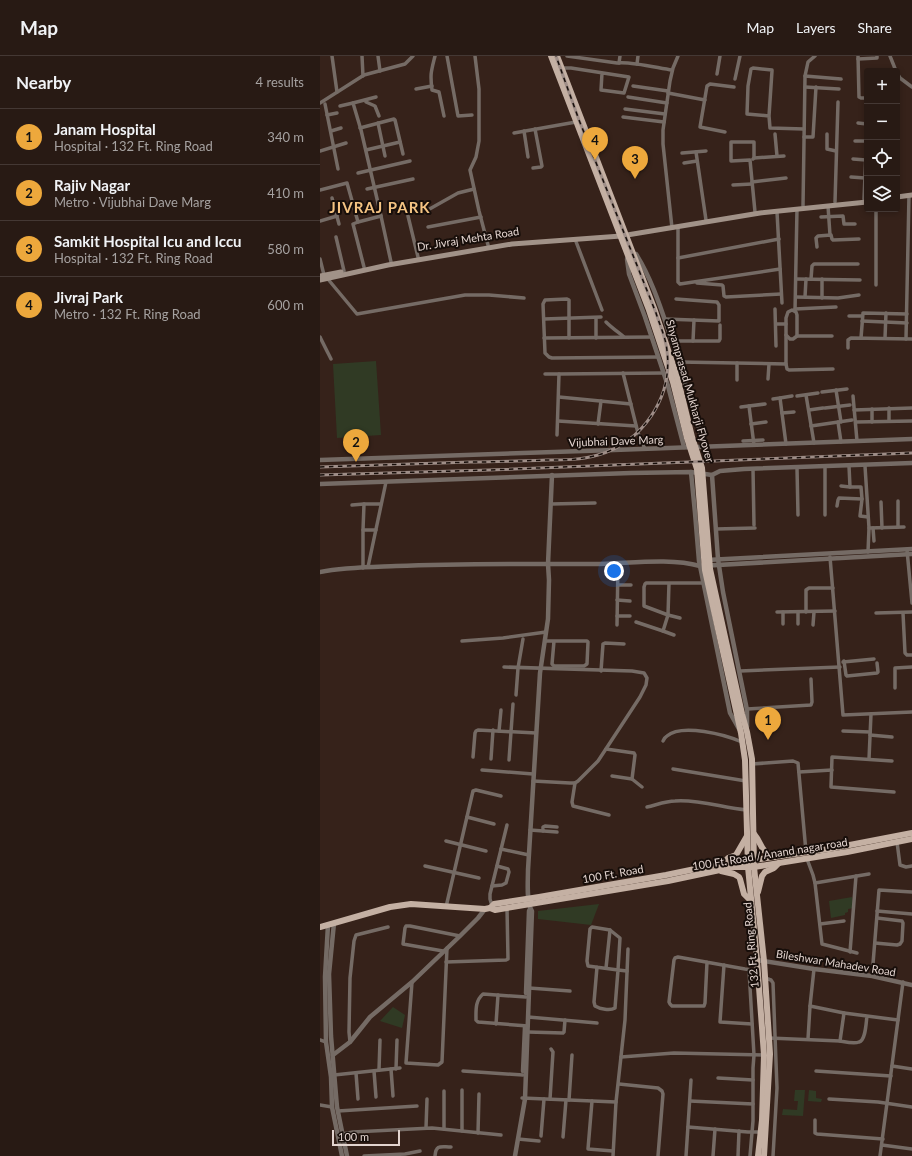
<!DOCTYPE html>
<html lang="en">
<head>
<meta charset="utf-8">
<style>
  :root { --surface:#281a14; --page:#342722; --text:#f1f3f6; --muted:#a5a1a0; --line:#443834; --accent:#eda83c }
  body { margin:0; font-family:Lato,sans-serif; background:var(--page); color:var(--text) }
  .controls { position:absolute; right:12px; top:12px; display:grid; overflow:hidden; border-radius:4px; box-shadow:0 2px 6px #0003 }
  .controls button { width:36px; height:36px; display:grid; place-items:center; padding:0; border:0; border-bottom:1px solid var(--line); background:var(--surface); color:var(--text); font:20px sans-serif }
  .scale { position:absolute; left:12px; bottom:10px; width:68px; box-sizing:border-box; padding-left:4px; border:2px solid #e3d4cf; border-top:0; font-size:11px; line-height:14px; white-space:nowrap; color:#e3d4cf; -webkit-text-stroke:3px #170e0a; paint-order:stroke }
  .you { position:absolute; left:294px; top:515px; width:14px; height:14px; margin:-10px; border:3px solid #fff; border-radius:50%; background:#1a73e8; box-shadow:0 0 0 6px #1a73e833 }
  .badge { display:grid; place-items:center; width:26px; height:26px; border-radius:50%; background:var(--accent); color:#111; font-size:13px; font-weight:700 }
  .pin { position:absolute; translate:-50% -33px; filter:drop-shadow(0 1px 2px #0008) }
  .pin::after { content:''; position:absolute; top:21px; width:14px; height:12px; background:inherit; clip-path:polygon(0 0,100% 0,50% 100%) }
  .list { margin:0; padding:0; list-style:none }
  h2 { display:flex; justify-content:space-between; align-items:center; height:52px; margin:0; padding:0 16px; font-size:17px }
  h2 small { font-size:13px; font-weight:400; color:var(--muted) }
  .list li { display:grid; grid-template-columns:26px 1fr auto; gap:12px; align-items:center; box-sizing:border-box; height:56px; padding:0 16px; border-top:1px solid var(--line) }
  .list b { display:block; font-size:15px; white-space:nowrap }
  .list p { margin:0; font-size:13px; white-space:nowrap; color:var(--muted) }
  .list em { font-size:13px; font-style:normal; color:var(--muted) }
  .icon { flex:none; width:22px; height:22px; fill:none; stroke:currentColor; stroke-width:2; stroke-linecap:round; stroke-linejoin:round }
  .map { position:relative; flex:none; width:592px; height:1100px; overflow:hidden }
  header { display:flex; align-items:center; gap:24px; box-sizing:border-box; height:56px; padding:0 20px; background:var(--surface); border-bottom:1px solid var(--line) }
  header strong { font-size:19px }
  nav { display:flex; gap:22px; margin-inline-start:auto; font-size:14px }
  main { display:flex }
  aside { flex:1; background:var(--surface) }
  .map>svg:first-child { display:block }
</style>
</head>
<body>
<header>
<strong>Map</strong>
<nav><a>Map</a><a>Layers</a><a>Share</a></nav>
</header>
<main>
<aside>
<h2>Nearby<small>4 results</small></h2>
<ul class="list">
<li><span class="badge">1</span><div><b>Janam Hospital</b><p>Hospital · 132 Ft. Ring Road</p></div><em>340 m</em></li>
<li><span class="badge">2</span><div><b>Rajiv Nagar</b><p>Metro · Vijubhai Dave Marg</p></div><em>410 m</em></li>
<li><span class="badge">3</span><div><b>Samkit Hospital Icu and Iccu</b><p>Hospital · 132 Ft. Ring Road</p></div><em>580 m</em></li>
<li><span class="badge">4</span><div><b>Jivraj Park</b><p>Metro · 132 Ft. Ring Road</p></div><em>600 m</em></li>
</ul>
</aside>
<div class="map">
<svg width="592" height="1100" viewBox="0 0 592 1100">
  <rect width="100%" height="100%" fill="#36221a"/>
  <g fill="#303a24">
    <path d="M56,305L61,379L17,382L13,308Z"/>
    <path d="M532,841L534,852L528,853V856L525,857V859L511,862L509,845Z"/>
    <path d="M279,848L271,869L218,863V855Z"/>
    <path d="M73,951L85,959L82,972L60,965Z"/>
    <path d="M475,1034H485L483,1060L462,1059L463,1053L477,1054L478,1045H474Z"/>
    <path d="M489,1034L496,1035V1042L502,1043L501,1046L488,1045Z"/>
  </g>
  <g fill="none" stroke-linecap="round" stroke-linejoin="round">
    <g stroke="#756b65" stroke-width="3.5">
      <path d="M12,0L17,36"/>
      <path d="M42,0L43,20"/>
      <path d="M58,0L60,15"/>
      <path d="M115,0C111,16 110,18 112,34L119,36L124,60"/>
      <path d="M127,0L138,60L152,59"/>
      <path d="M155,0L159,33V85L156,101L150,114L159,155L168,189"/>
      <path d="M247,0L297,7C310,5 338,12 352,14"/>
      <path d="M538,0L539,41L541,42H547"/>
      <path d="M570,0L576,15"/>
      <path d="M538,3L557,2V0"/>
      <path d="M299,7L300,0"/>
      <path d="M317,8L318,0"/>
      <path d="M242,12H251L309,21L304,37L281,34L282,17"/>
      <path d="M577,17L580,22L592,31"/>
      <path d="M397,18L400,0"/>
      <path d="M485,20L521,23"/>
      <path d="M415,23L420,0"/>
      <path d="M313,30L348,35"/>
      <path d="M485,31L519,33"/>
      <path d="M96,33L112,30"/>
      <path d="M348,37L385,44"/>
      <path d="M56,41L33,47L41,74L61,160"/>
      <path d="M308,41L347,47"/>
      <path d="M46,44V46L55,50L59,60"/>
      <path d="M0,47L44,19L85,8L93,0"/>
      <path d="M5,48L18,113"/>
      <path d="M20,50L33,47"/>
      <path d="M577,51L578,54L577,69"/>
      <path d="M305,53L345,58"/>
      <path d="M7,59L17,57"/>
      <path d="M449,60L427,58L428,30L431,13L433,12L452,14V15L449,60L450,72L484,73"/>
      <path d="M303,61L344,66"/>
      <path d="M58,67L65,100"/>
      <path d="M538,67L547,68"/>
      <path d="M40,72L74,63L75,64L83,98"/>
      <path d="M11,75L21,72"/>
      <path d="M204,75L208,101"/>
      <path d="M405,76L380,71L387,30L390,28L414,31"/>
      <path d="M194,77L256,66"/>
      <path d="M455,78L457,100"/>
      <path d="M507,78V93L516,95"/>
      <path d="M484,81H493L496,31"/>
      <path d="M535,85H546"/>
      <path d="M46,94L80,86"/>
      <path d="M0,95L26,87"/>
      <path d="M376,96L386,164"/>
      <path d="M362,97L386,95"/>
      <path d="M434,102V86H411V105L430,104L435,156"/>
      <path d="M433,103L434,102L464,100"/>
      <path d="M533,103L546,104"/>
      <path d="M364,107L377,105"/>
      <path d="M213,112L221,111L222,110L215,73"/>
      <path d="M38,117L90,105"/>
      <path d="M531,121L545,122"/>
      <path d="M432,126L466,122"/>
      <path d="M413,129L432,128"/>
      <path d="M47,133L93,123"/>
      <path d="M0,134L27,127L38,166L61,160L71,206"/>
      <path d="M12,142L19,168"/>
      <path d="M544,143L547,73"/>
      <path d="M515,146L518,46"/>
      <path d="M483,150L485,20L488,6L495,0"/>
      <path d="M508,150L510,179"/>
      <path d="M106,155L138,137L154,133"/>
      <path d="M457,156L462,247"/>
      <path d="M88,160L98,201"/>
      <path d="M501,161L523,160L524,168H535"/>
      <path d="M0,165L17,160"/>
      <path d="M38,166L33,168L44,211"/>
      <path d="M108,171L161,161"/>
      <path d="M358,171V226L360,228L460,213"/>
      <path d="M352,172L343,88V74L350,25L353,12L358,0"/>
      <path d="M16,181L24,215"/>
      <path d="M255,183L282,254"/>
      <path d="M497,191L496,182L498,180L511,179L512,183L513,184L539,183"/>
      <path d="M358,202L459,183"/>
      <path d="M0,203L4,219"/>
      <path d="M7,222L37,258L145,239H169L204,242"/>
      <path d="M476,223L540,224"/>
      <path d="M491,223L492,210L494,208H538"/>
      <path d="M377,227L402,229L403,230L404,240L406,241L461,238"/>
      <path d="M556,229V153"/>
      <path d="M476,241L518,242L539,239"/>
      <path d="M485,241L486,223"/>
      <path d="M502,242V223"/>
      <path d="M455,253L456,290"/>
      <path d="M475,253L516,251"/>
      <path d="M475,255L477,153"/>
      <path d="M529,260H542"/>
      <path d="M224,263L281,261"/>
      <path d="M345,263L399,265V249L397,246L356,243"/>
      <path d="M542,265L565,266"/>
      <path d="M286,266C292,272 298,276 304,281"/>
      <path d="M565,266L587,267"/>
      <path d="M456,268H466"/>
      <path d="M466,279L470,283H473L477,280H512"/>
      <path d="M0,281L11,303"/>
      <path d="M224,282L332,281"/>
      <path d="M249,282V244L247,243L225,244L223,248L225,297L229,301L232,302L338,301"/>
      <path d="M276,282V262"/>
      <path d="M541,282L543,257L587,258"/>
      <path d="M565,282L566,257"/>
      <path d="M586,283L589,139"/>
      <path d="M352,285H399L400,283V269"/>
      <path d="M373,285L374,264"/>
      <path d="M528,292V284L531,282L592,283"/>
      <path d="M359,306L466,308V262L468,256L472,254L476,256L477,259V280"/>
      <path d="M417,307V324"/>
      <path d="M466,308L467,313L469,314L513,313"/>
      <path d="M303,317L318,377L325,393"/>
      <path d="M225,318H239"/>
      <path d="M448,323L449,308"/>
      <path d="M516,334L521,366"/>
      <path d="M502,336L527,333"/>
      <path d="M486,339L494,387"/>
      <path d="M477,340L498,337"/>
      <path d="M533,340L537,385"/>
      <path d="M239,341L311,348"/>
      <path d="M453,343L460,342"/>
      <path d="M429,350L434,389"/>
      <path d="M421,351L445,348"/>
      <path d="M505,352L530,349"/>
      <path d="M569,352V365"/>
      <path d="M552,353V366"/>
      <path d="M489,354L503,352"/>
      <path d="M534,354L592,352"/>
      <path d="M462,357L474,356"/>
      <path d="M238,365L316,370"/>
      <path d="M518,366L521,386"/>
      <path d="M536,366L592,365"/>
      <path d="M278,368L281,345"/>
      <path d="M431,368L446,366"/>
      <path d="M491,370L532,364"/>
      <path d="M237,379L239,318L344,317"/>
      <path d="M423,385L443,384"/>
      <path d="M466,388L460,342L472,340"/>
      <path d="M529,410L530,431H541L542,443"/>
      <path d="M545,410L549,472L548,496"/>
      <path d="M505,411V459"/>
      <path d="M477,412L478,459"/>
      <path d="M433,413L434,469"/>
      <path d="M521,430L530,431"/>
      <path d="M578,445V471"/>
      <path d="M561,446L562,472"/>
      <path d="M231,448L275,447"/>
      <path d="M32,449L44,448"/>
      <path d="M517,450L518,444L519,442L542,443L540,460L548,461"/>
      <path d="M549,472L584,471"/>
      <path d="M553,472L554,485"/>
      <path d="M396,473L435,472"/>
      <path d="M56,474H43L44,448H61"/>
      <path d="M587,494L592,547"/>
      <path d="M510,501L523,659L592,656"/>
      <path d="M48,511L66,426"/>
      <path d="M43,512V474"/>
      <path d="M349,527L348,559L324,550V531L325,528L326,527H383"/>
      <path d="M298,529H311"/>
      <path d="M297,544L310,545"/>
      <path d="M457,556L515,555"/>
      <path d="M486,556V534L489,532H513"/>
      <path d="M556,557L592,556"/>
      <path d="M583,557L585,597L587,599H592"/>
      <path d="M297,560H310"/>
      <path d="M316,566L343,575L348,559L360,562"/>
      <path d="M463,568V556"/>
      <path d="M478,568V556"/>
      <path d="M297,569L298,507"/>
      <path d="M493,569L494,556"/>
      <path d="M343,575L354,579"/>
      <path d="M142,585L183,582L226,576"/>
      <path d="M225,585H267L268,586L267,608L264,610H234L232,608L234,585"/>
      <path d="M524,605L526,619L527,620L557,617L558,616L557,607"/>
      <path d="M523,606L554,603"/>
      <path d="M184,611L312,615L324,617L327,622L326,629L320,641L278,705L258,725L255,727H250L213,725"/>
      <path d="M281,615L283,588L285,587L304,588"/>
      <path d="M420,615L520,611"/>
      <path d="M575,632V612L592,611"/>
      <path d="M196,639L198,612L203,583"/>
      <path d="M427,653L491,649L492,646L491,623"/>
      <path d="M179,675L181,654"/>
      <path d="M523,675L550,676"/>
      <path d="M550,679L572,681"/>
      <path d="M343,685C344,683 345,681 347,680C362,667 406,679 422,686"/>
      <path d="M286,693L314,697L315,699L312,723L322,731"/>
      <path d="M153,701L155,677L156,675L158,674L216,677"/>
      <path d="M171,703L173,674"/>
      <path d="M549,703L551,658"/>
      <path d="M189,704L193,648"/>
      <path d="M572,705L512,701L511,731L574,736"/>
      <path d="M432,708L473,705L478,707L486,796"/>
      <path d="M353,713L426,725"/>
      <path d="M162,714L213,718"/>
      <path d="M479,716L512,714"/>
      <path d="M292,720L312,723"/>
      <path d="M255,727L252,746L253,750L289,759"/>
      <path d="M327,751C336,749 346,745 355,745C379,743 403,752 427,754"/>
      <path d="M147,761L174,768"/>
      <path d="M210,774L237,776"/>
      <path d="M223,775V771L225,770L237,771"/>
      <path d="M126,785L166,795"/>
      <path d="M577,786L580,809L586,811L592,810"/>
      <path d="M181,793L209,799"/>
      <path d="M487,803L493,819L495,827L502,888L537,897"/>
      <path d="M105,810L159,822"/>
      <path d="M495,827L549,818"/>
      <path d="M172,830L182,829L186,827L189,816L188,813L177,810"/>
      <path d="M172,850L170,843V838L187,769"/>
      <path d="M126,851L153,735L156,734L181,740"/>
      <path d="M557,855L592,858"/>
      <path d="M500,868L524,865"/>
      <path d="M555,887L577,889L580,888L582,885L583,867L582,865L557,862"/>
      <path d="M123,895L83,888L85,872L86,870H90L140,880"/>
      <path d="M530,896L536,820"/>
      <path d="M126,906L186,904L188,903L187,852"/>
      <path d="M387,906L385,947L384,950H352L350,948L349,946L354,904L355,902L358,901L425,913L438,915"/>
      <path d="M404,909L400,966L432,968"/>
      <path d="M277,911L274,946L275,950C280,953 290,955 295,952L298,914L268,910L267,905L270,873L272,871L290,874L300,882L298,914L307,915"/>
      <path d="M286,912L290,874"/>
      <path d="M429,914L434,999L433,1012V1065L430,1100"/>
      <path d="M553,914L564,916"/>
      <path d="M552,920L559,834L592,836"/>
      <path d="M445,922L451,924L453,927L457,1032L453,1100"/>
      <path d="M92,926L86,1007L118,1009L122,1006L127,892"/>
      <path d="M209,932L250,935"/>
      <path d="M206,941L163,938C155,945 156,954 156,964L158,966L208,970"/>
      <path d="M490,950L494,913"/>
      <path d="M547,960L524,957L520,985C526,986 534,988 539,986C546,984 546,966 547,960L578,964"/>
      <path d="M208,961L277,967"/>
      <path d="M176,968L178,939"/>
      <path d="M208,976L243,977L244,976L245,964"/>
      <path d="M449,982L520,985"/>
      <path d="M488,983L490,950L524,957"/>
      <path d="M0,984L6,986"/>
      <path d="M30,986L29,976L30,922L34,885L36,879L68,871"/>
      <path d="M301,1001L354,997L444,999"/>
      <path d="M572,1010L592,1013"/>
      <path d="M71,1013L73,1040"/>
      <path d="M76,1013L77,984"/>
      <path d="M59,1014L60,984"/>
      <path d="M54,1015L56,1041"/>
      <path d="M143,1015L203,1019"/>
      <path d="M496,1015L571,1020"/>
      <path d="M36,1017L38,1043"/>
      <path d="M14,1019L80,1012"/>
      <path d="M398,1022L433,1024"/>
      <path d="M299,1028L338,1032L342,1035L343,1038L338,1100"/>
      <path d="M202,1042L296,1046L305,964L308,893"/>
      <path d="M230,1043L233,996L231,993"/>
      <path d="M509,1043L558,1046L592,1051"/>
      <path d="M249,1044L252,999"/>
      <path d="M272,1045L268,1093L293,1095"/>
      <path d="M370,1045L433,1048"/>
      <path d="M0,1049L12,1051"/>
      <path d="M18,1055L97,1050"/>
      <path d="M495,1064V1077L497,1078L563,1083"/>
      <path d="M368,1071L428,1076H440"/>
      <path d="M106,1072L107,1043"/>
      <path d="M124,1073V1035"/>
      <path d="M142,1075V1034"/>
      <path d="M158,1077L159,1038"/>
      <path d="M23,1078L33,1076L112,1072L181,1079"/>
      <path d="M221,1080L224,1043"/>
      <path d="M243,1081L246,1044"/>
      <path d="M198,1083L219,1085"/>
      <path d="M562,1089L592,1093"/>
      <path d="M44,1100L85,1098L100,1095"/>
      <path d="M115,1100C116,1088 121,1091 131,1091"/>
      <path d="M293,1100L296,1046"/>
      <path d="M366,1100L371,1024"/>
      <path d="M393,1100L395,1073"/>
      <path d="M418,1100L419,1075"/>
      <path d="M560,1100L583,926"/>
    </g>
    <g stroke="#756b65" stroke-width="4.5">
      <path d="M316,198C333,225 342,256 352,285C363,320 374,355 384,390"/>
      <path d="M307,203L309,218L325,261L348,330L364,391"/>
      <path d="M0,404L294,394L592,383"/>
      <path d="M371,416L375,457L379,505L410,657L419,673"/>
      <path d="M392,419L398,503L403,536L427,654V671"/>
      <path d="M0,428L311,417L371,416L392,419L400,415L424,413L592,407"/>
      <path d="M387,504L592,493"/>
      <path d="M0,516C25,511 50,511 76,510C142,507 208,508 274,508C306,508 349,501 380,510L592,498"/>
      <path d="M14,867L9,918L11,980L17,1051L27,1100"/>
      <path d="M8,869L5,921L6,986L11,1021L12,1051L22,1100"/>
      <path d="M437,904L494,913L552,920L592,929"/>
      <path d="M206,937L209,855L210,853"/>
      <path d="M13,999L30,986L50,961L92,926L140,880L158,862L165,853"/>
      <path d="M203,1015L205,971"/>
      <path d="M195,1100L205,1043L212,855C206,847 208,825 208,814L220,617L228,563L229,524L228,508L232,419"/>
    </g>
    <g stroke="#a19288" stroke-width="5">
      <path d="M577,141L592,139"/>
      <path d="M0,220L21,216"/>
      <path d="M0,224L68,209L192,188L301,180L440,157L547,146"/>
    </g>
    <g stroke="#c4b0a3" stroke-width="6">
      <path d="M231,0L329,254L353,326L367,382L377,413L385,514L421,677L425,704L428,811L437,904L444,999L442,1064L438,1100"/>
      <path d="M237,0L334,252L358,324L372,381L382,412L390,513L422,658L427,676L432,703L434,811L444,905L450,998L444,1100"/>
      <path d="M434,778C443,789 439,794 454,801"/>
      <path d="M404,807L408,802L416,799L427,780"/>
      <path d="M401,815L414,818L419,821L420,823L424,838L431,845"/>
      <path d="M438,836L442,820L445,816L454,812L459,807"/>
      <path d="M170,852L175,854L348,825L414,811H434L527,796L592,783"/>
      <path d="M0,871L70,851L91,848L165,853L170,852L174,848L219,841L346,819L414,805L434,804L509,793L592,777"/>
    </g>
    <g stroke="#9e8d87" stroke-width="3">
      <g id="rail">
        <path d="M0,411C50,409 101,408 151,406C176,406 202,405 227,404C244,404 261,404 278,399C323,386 353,341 347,295C346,282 340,270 336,257L259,64L236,0"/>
        <path d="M0,419L169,414L592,397"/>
      </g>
    </g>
    <use href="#rail" stroke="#170e0a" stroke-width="1.5" stroke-dasharray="4.5" stroke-linecap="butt"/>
  </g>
  <g text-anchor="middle" stroke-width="4" stroke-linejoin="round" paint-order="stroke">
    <g font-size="11" fill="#e3d4cf" stroke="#170e0a">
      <text transform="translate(148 183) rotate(-9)" y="4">Dr. Jivraj Mehta Road</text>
      <text transform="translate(370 335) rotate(74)" y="4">Shyamprasad Mukharji Flyover</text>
      <text transform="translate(296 385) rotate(-2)" y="4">Vijubhai Dave Marg</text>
      <text transform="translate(450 798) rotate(-9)" y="4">100 Ft. Road / Anand nagar road</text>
      <text transform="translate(293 818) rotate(-10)" y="4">100 Ft. Road</text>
      <text transform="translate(431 889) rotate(-95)" y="4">132 Ft. Ring Road</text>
      <text transform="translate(516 907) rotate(9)" y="4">Bileshwar Mahadev Road</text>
    </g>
    <g font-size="15" font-weight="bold" letter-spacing="1" fill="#f4c382" stroke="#170e0a">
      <text x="60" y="157">JIVRAJ PARK</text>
    </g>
  </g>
</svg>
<div class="controls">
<button>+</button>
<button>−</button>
<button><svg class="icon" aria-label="locate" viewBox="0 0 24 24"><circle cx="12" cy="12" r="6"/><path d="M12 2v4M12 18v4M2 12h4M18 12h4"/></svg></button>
<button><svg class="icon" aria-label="layers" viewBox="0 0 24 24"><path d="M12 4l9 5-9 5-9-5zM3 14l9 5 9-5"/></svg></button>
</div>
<div class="scale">100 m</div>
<div class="you"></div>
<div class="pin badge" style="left:448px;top:684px">1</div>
<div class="pin badge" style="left:36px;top:406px">2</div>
<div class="pin badge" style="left:315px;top:123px">3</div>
<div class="pin badge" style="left:275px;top:104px">4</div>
</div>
</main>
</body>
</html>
